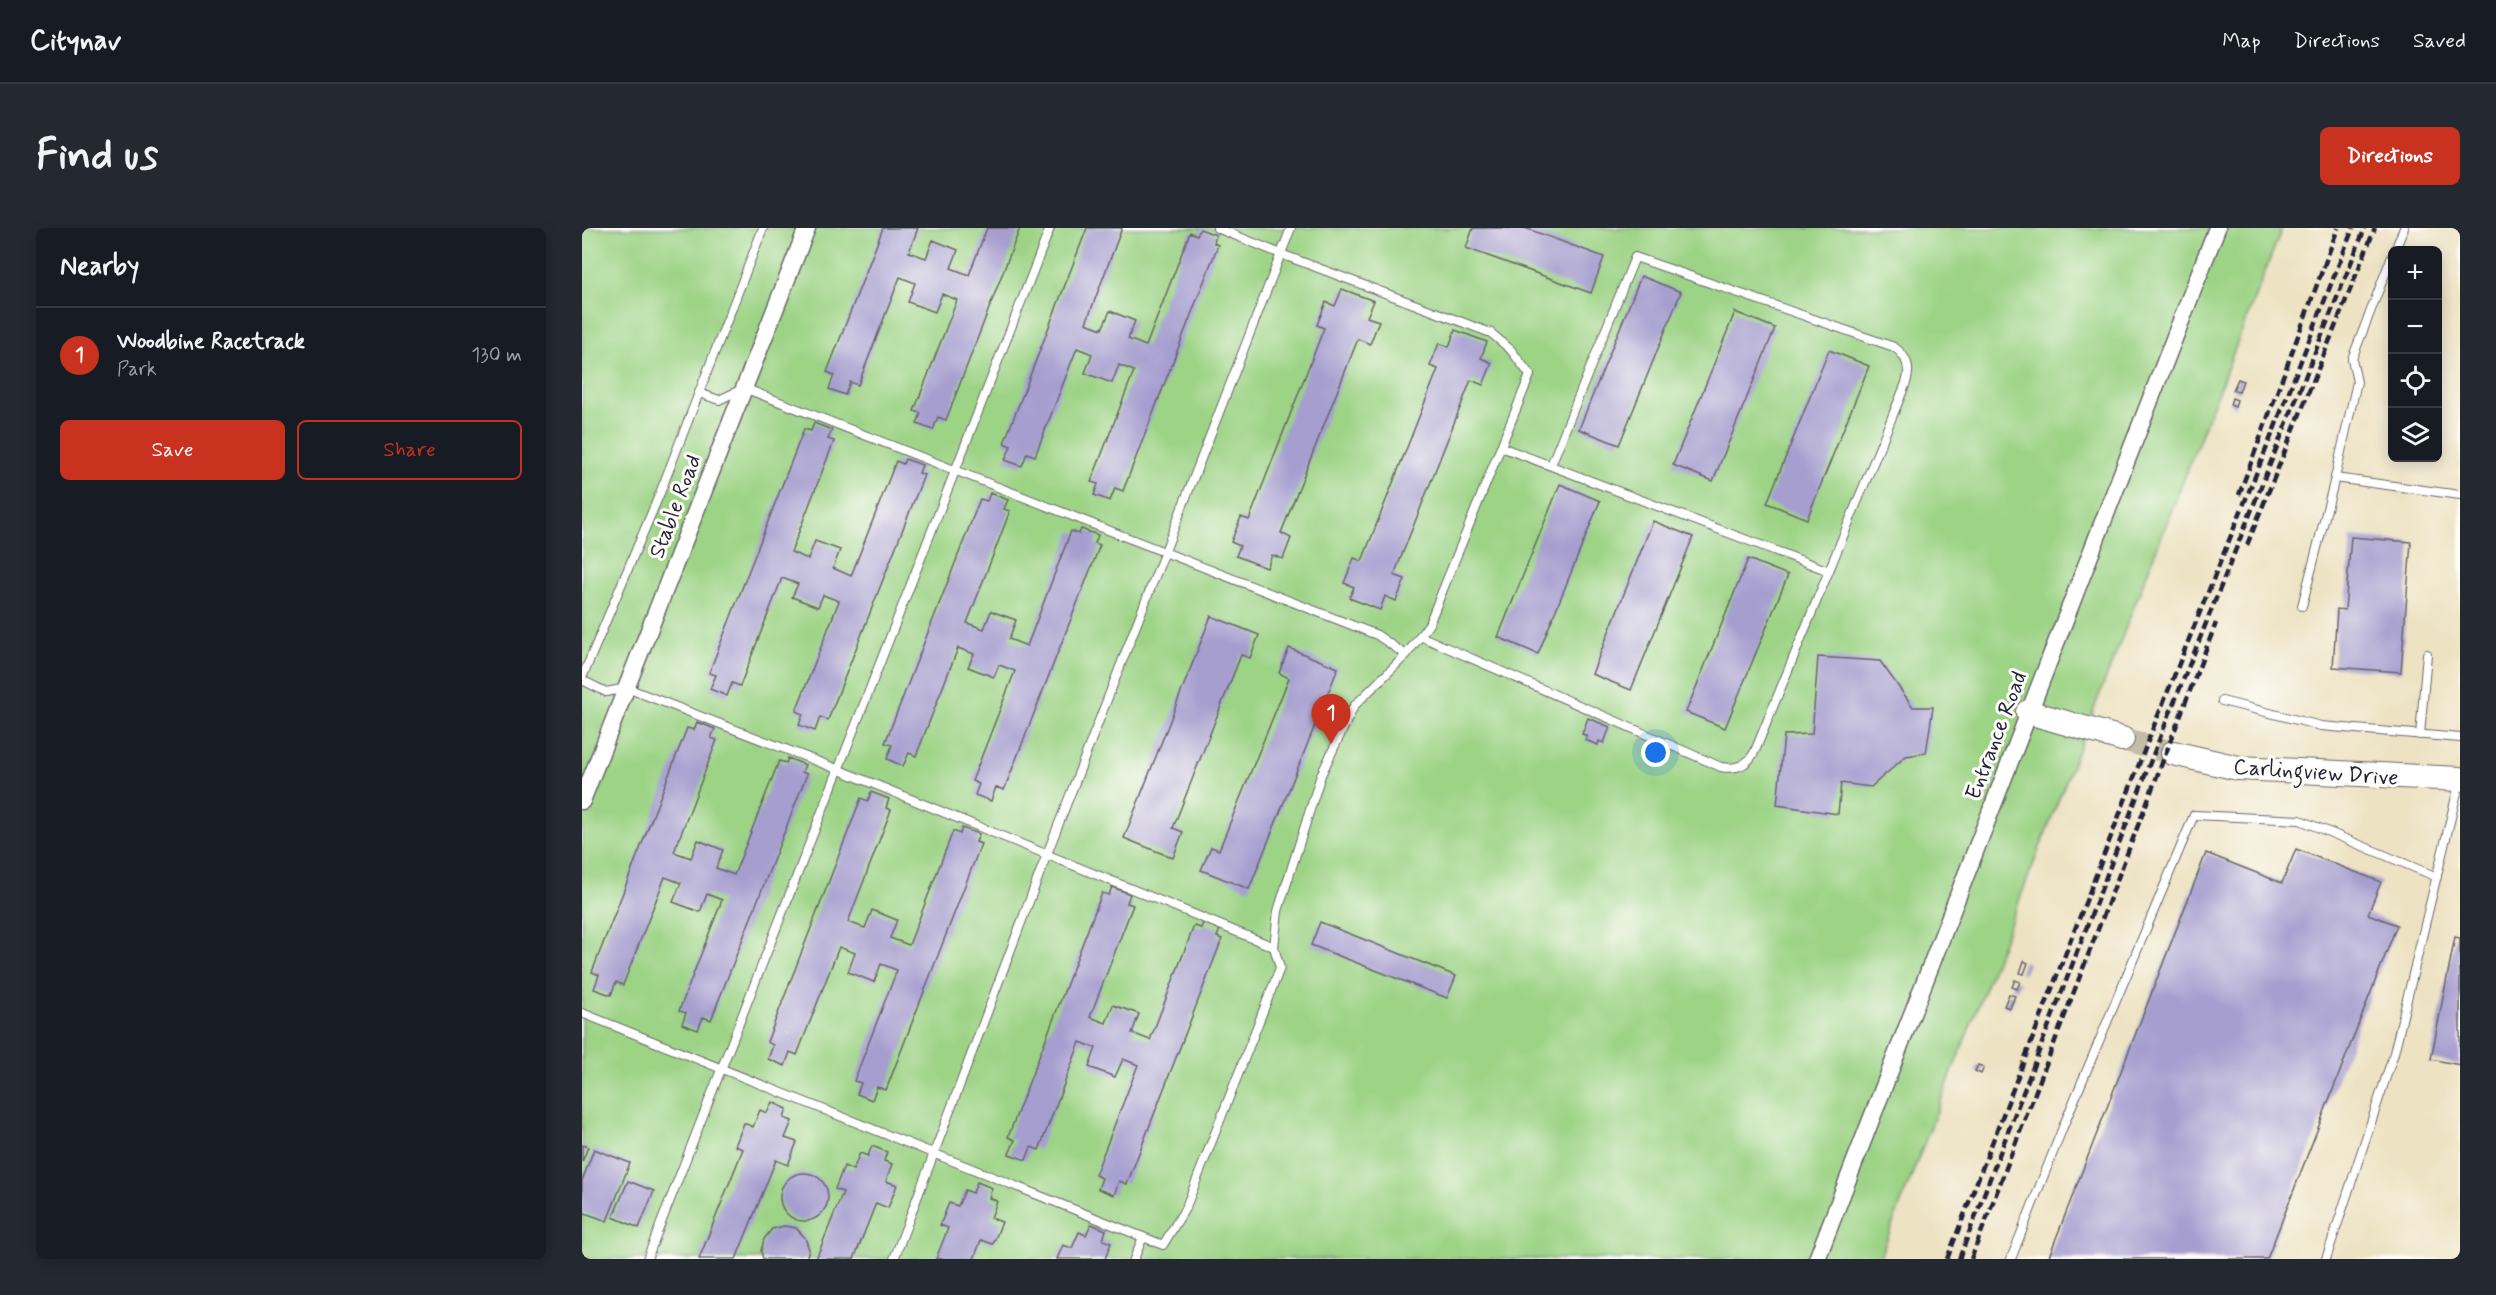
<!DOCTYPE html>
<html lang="en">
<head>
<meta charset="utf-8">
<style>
  :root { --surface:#171b24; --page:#242831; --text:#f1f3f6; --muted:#9ea1a6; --line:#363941; --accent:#c8321e }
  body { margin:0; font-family:Mynerve,sans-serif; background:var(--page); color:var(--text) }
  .controls { position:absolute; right:18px; top:18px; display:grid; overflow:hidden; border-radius:9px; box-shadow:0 3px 15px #0003 }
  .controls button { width:54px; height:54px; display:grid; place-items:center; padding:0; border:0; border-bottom:2px solid var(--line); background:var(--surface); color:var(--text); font:30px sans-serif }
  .you { position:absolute; left:1074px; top:525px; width:21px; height:21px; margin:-15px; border:4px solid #fff; border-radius:50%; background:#1a73e8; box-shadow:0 0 0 9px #1a73e833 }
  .badge { display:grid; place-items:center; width:39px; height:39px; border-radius:50%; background:var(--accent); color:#fff; font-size:20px; font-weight:700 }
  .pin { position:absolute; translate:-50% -50px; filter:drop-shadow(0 2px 3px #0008) }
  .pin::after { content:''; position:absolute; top:32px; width:21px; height:18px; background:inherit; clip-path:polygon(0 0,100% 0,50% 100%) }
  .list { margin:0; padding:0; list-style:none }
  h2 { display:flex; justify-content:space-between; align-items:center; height:78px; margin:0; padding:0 24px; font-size:26px }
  h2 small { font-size:20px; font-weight:400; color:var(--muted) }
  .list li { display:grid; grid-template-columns:39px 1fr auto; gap:18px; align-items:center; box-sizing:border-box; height:96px; padding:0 24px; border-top:2px solid var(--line) }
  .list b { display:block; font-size:22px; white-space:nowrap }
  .list p { margin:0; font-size:20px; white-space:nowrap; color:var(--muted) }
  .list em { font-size:20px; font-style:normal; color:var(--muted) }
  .actions { display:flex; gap:12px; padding:18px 24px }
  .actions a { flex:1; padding:14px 0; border:2px solid var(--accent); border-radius:9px; text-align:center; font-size:21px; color:var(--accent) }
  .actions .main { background:var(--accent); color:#fff }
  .icon { flex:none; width:33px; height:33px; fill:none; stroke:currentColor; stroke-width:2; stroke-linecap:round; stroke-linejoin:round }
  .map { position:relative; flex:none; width:1878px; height:1031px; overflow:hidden; border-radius:9px }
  header { display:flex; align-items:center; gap:36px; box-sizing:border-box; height:84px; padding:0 30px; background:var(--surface); border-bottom:2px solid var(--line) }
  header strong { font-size:28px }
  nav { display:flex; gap:33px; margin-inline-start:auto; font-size:21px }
  .intro { display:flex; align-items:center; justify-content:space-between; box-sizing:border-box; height:144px; padding:0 36px }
  h1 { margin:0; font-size:42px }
  .button { padding:15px 27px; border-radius:9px; background:var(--accent); color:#fff; font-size:21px; font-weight:700 }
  main { display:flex; gap:36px; padding:0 36px }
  aside { flex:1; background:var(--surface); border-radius:9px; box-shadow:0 3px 15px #0003 }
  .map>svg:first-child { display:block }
</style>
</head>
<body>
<header>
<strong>Citynav</strong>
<nav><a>Map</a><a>Directions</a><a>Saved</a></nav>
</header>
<div class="intro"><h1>Find us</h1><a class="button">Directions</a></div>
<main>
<aside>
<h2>Nearby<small></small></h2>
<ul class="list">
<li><span class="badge">1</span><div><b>Woodbine Racetrack</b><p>Park</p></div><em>130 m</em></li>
</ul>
<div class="actions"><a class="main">Save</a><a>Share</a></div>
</aside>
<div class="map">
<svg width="1878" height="1031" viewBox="0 0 1878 1031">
  <rect width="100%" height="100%" fill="#fdfcf7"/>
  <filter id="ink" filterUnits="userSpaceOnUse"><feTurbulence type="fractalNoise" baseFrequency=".0167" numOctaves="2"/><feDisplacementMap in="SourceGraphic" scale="12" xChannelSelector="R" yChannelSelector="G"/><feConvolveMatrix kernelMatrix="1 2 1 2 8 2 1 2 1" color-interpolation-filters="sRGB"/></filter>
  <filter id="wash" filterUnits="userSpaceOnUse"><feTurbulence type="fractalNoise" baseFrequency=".008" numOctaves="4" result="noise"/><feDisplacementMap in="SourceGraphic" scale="24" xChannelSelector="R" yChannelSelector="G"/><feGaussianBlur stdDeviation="1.35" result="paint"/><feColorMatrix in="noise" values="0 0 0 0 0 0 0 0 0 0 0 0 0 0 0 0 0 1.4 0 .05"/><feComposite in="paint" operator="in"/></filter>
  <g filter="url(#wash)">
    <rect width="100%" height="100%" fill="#ede2c2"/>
    <path fill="#9cd385" stroke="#5f7a60" stroke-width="1.5" d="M0,0H1700L1297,1031H0Z"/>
    <g id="blocks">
      <g fill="#a59ecf">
        <path d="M301,0H336L327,24L344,30L351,12L376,22L369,40L387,47L405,0H438L364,192L356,189L351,202L335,196L339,185L332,183L375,72L360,66L353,84L326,74L333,55L318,49L276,157L268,154L263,167L247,161L252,147L245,144Z"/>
        <path d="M505,0H540L504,95L520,101L528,83L553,93L546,111L564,118L608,4L615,7L618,1L634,7L632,15L636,17L541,263L533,260L528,273L512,267L516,256L509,254L552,143L537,137L530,155L503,145L510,126L495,120L453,228L445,225L440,238L423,232L429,218L422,215Z"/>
        <path d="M891,0H943L1022,29L1009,65L884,20Z"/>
        <path d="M1059,48L1099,64L1037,217L997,201Z"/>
        <path d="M760,61L792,73L785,89L797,93L788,116L776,111L699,305L709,310L701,331L690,327L685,340L654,328L658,318L649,314L659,289L667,292L742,100L735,97L744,74L753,78Z"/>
        <path d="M1153,84L1193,100L1131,253L1091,237Z"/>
        <path d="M873,102L905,114L899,130L910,135L901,157L889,152L812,347L823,351L814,373L803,368L798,382L767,370L772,359L762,355L772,330L780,333L856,141L848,138L857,115L867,119Z"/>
        <path d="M1247,122L1287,138L1225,291L1185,275Z"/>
        <path d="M1656,151L1661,153L1657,164L1651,162Z"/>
        <path d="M1650,170L1655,172L1653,179L1648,177Z"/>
        <path d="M232,195L250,202L246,211L252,213L209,324L226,331L233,313L258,322L251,340L269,348L314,233L321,236L323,231L340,237L337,245L342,247L246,492L238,489L233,503L217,497L221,486L214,483L257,373L241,367L236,379L210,369L216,356L200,350L158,458L150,455L145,468L128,461L134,447L127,445L222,201L229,203Z"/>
        <path d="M978,256L1018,273L956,426L916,409Z"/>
        <path d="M408,265L426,272L422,281L428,283L385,395L402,401L409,383L434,392L427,411L445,418L489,303L497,306L499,301L516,307L513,315L518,317L422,562L414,559L409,573L393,567L397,556L390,553L433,443L417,437L412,449L386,439L392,426L376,420L334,528L327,525L321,538L305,531L310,517L303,515L398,271L405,273Z"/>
        <path d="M1071,293L1111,309L1049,462L1010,446Z"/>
        <path d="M1769,309L1829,314L1819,444L1751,439L1755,381L1763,382Z"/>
        <path d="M1166,331L1206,347L1143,500L1104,484Z"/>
        <path d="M629,388L677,407L668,430L659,427L591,600L601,604L591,630L542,610Z"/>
        <path d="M707,420L756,440L667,661L619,642L629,619L637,622L707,450L697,445Z"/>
        <path d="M1236,429L1298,433L1331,479H1351L1344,525L1324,528L1289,559L1259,555L1256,586L1195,577L1202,507L1230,506Z"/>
        <path d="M1006,490L1028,499L1022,515L1017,513L1016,517L1003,512L1005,508L1000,506Z"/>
        <path d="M115,494L133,501L129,510L135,512L92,624L109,630L116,612L141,622L134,640L152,647L197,533L204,535L206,530L223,537L220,544L225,546L129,792L121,789L116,802L100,796L104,785L97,783L140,672L125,666L118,684L91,674L99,655L83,649L41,757L34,754L29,767L12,761L17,747L10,744L105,500L112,502Z"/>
        <path d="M289,564L307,571L304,580L309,582L266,694L283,700L290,682L315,692L308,710L327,717L371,603L378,606L380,600L397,606L394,614L399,616L304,862L295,859L290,872L275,866L279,855L272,853L315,742L299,736L292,754L266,744L273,725L257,719L215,827L208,824L203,838L186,831L191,817L185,814L279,570L286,573Z"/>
        <path d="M1714,621L1799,654L1786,686L1815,697L1685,1031H1466L1624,625L1700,655Z"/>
        <path d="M530,659L548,666L545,675L551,677L508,789L524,795L531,777L557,786L550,805L568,812L612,698L619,700L621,695L638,701L635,709L640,711L545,956L537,953L532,967L516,961L520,950L513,947L556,837L541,831L533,849L507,839L514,820L498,814L457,922L449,919L444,932L427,926L433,912L426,909L520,665L527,667Z"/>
        <path d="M738,694L874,748L865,770L729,717Z"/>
        <path d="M1873,709L1878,710V837L1849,831Z"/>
        <path d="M1442,733L1446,735L1442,746L1438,745Z"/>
        <path d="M1433,752L1438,754L1435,761L1430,759Z"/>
        <path d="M1427,766L1433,768L1428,780L1422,778Z"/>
        <path d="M1396,837L1402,839L1399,846L1393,843Z"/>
        <path d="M190,874L205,881L202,890L210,893L203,910L215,914L206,937L194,932L154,1031H117L161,921L153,918L162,895L171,899L178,882L185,885Z"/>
        <path d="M0,917L6,919L0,934Z"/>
        <path d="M290,918L305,924L302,933L310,936L304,953L315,957L306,980L294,975L272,1031H234L261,964L253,961L262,938L271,942L278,925L286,928Z"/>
        <path d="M12,921L48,935L25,993L0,984V953Z"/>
        <circle cx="222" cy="969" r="24"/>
        <path d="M46,953L72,963L57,1000L31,989Z"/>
        <path d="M395,954L410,960L407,970L415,973L409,990L420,994L411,1016L399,1012L392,1031H354L366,1000L358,997L367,975L376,978L383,962L391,965Z"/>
        <path d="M509,996L524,1002L521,1012L529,1015L523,1031H475L481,1017L490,1020L497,1004L504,1007Z"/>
        <path d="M202,998L214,1000L223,1010L227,1021L224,1031H181L179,1023L182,1011L190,1001Z"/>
      </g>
    </g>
  </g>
  <g filter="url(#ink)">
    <use href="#blocks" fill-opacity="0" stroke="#69656a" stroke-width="1.5"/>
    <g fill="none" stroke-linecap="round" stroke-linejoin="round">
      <path stroke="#c4bca7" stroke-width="24" stroke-dasharray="24 12" stroke-linecap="butt" d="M1540,511L1591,525"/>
      <g stroke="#69656a" stroke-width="10">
        <g id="lane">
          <path d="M1813,22L1822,0"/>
          <path d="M117,165L137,172L162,160L795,407L824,427"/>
          <path d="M919,219L1247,343"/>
          <path d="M1753,250L1775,154L1770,131L1810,28"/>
          <path d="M1720,378L1753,250L1878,267"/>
          <path d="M838,408L1139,539C1155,542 1166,537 1173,523L1324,155C1329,140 1325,128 1312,119L1053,29L969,237"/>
          <path d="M0,450L78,265L181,0"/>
          <path d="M0,452L24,464L45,460L255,541L692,719"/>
          <path d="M1640,473L1739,498L1878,510"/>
          <path d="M1838,507L1845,426"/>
          <path d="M0,785L581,1017L604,979L698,740L692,719L696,683L739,547L772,478L824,427L847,396L948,147L929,122L909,105L699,26L635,0"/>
          <path d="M65,1031L468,0"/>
          <path d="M312,1031L465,626L709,0"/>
          <path d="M552,1031L561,1009"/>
          <path d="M1429,1031L1481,899L1612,587L1718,592L1855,649"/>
          <path d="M1744,1031L1812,825L1878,552"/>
        </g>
      </g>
      <g stroke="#69656a" stroke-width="19">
        <g id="street">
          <path d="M0,573L225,0"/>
          <path d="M1235,1031L1635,0"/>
        </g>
      </g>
      <g stroke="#69656a" stroke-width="26">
        <g id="secondary">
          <path d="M1446,484L1540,511"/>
          <path d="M1591,525L1656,540L1878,551"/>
        </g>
      </g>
      <use href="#lane" stroke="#fff" stroke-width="8"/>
      <use href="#street" stroke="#fff" stroke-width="16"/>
      <use href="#secondary" stroke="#fff" stroke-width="24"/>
      <g stroke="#22223b" stroke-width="4.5" stroke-dasharray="9 4.5" stroke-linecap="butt">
        <path d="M1657,267L1756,0"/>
        <path d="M1665,317L1793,0"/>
        <path d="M1365,1031L1573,495L1691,204L1771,0"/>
        <path d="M1377,1031L1569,532L1783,0"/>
        <path d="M1389,1031L1634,395"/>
      </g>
    </g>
  </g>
  <g text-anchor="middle" stroke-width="6" stroke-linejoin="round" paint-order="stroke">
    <g font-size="22" fill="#22223b" stroke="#fdfcf7">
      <text transform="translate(92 278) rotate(-69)" y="8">Stable Road</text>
      <text transform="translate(1413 507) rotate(-69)" y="8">Entrance Road</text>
      <text transform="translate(1734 543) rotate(4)" y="8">Carlingview Drive</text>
    </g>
  </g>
</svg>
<div class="controls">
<button>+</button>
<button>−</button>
<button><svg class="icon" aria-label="locate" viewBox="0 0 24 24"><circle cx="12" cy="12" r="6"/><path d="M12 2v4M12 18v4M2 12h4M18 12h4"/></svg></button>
<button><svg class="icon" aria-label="layers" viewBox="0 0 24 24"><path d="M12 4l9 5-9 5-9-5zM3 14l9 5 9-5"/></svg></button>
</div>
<div class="you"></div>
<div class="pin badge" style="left:749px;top:516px">1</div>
</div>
</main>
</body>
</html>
